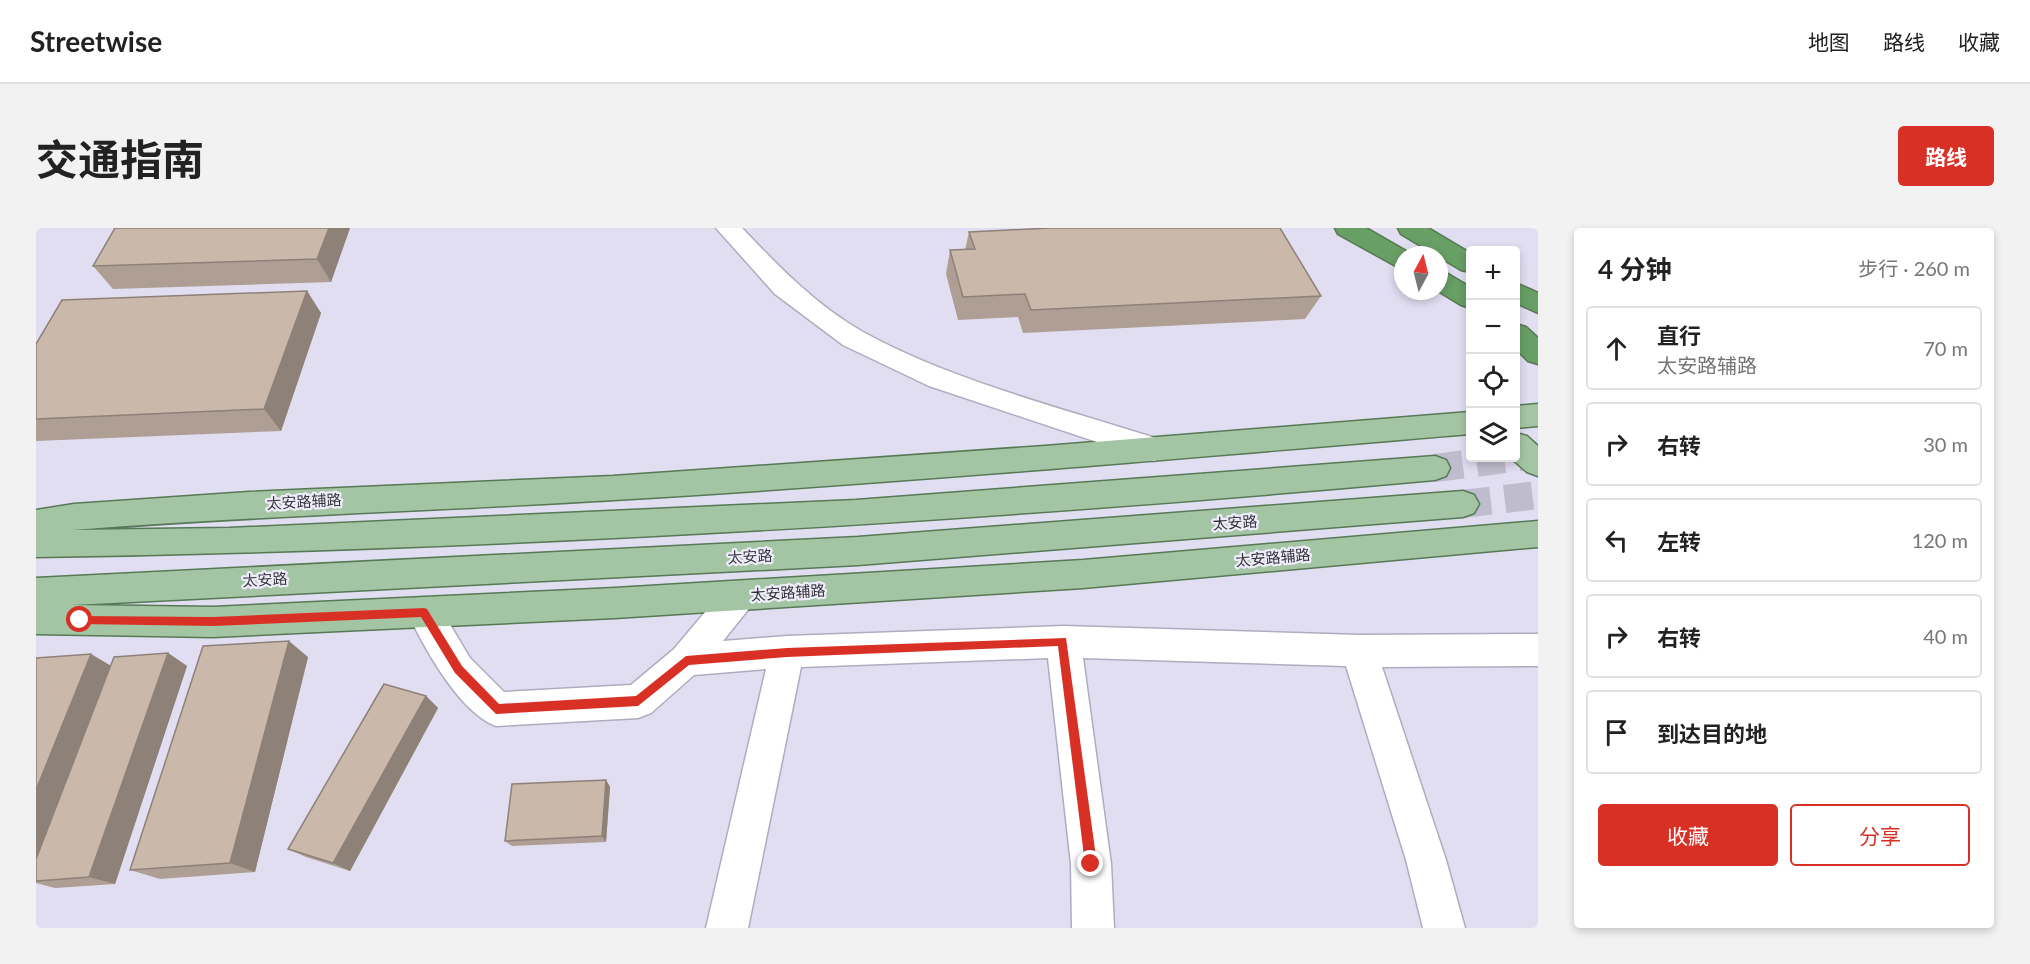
<!DOCTYPE html>
<html lang="zh">
<head>
<meta charset="utf-8">
<style>
  :root { --surface:#fff; --page:#f2f2f2; --text:#222; --muted:#767676; --line:#e0e0e0; --accent:#d93025 }
  body { margin:0; font-family:Lato,"Noto Sans SC",sans-serif; background:var(--page); color:var(--text) }
  .controls { position:absolute; right:18px; top:18px; display:grid; overflow:hidden; border-radius:6px; box-shadow:0 3px 9px #0003 }
  .controls button { width:54px; height:54px; display:grid; place-items:center; padding:0; border:0; border-bottom:2px solid var(--line); background:var(--surface); color:var(--text); font:30px sans-serif }
  .compass { position:absolute; left:1358px; top:18px; width:54px; height:54px; border-radius:50%; background:var(--surface); box-shadow:0 3px 9px #0003; rotate:7deg }
  .stop { position:absolute; width:18px; height:18px; margin:-14px; border:4px solid #d93025; border-radius:50%; background:#fff }
  .stop.end { background:#d93025; border-color:#fff; box-shadow:0 2px 6px #0008 }
  .list { margin:0; padding:0; list-style:none }
  h2 { display:flex; justify-content:space-between; align-items:center; height:78px; margin:0; padding:0 24px; font-size:26px }
  h2 small { font-size:20px; font-weight:400; color:var(--muted) }
  .list li { display:grid; grid-template-columns:39px 1fr auto; gap:18px; align-items:center; box-sizing:border-box; height:84px; margin:0 12px 12px; padding:0 12px; border:2px solid var(--line); border-radius:6px }
  .list b { display:block; font-size:22px; white-space:nowrap }
  .list p { margin:0; font-size:20px; white-space:nowrap; color:var(--muted) }
  .list em { font-size:20px; font-style:normal; color:var(--muted) }
  .actions { display:flex; gap:12px; padding:18px 24px }
  .actions a { flex:1; padding:14px 0; border:2px solid var(--accent); border-radius:6px; text-align:center; font-size:21px; color:var(--accent) }
  .actions .main { background:var(--accent); color:#fff }
  .icon { flex:none; width:33px; height:33px; fill:none; stroke:currentColor; stroke-width:2; stroke-linecap:round; stroke-linejoin:round }
  .map { position:relative; flex:none; width:1502px; height:700px; overflow:hidden; border-radius:6px }
  header { display:flex; align-items:center; gap:36px; box-sizing:border-box; height:84px; padding:0 30px; background:var(--surface); border-bottom:2px solid var(--line) }
  header strong { font-size:28px }
  nav { display:flex; gap:33px; margin-inline-start:auto; font-size:21px }
  .intro { display:flex; align-items:center; justify-content:space-between; box-sizing:border-box; height:144px; padding:0 36px }
  h1 { margin:0; font-size:42px }
  .button { padding:15px 27px; border-radius:6px; background:var(--accent); color:#fff; font-size:21px; font-weight:700 }
  main { display:flex; gap:36px; padding:0 36px }
  aside { flex:1; background:var(--surface); border-radius:6px; box-shadow:0 3px 9px #0003 }
  .map>svg:first-child { display:block }
</style>
</head>
<body>
<header>
<strong>Streetwise</strong>
<nav><a>地图</a><a>路线</a><a>收藏</a></nav>
</header>
<div class="intro"><h1>交通指南</h1><a class="button">路线</a></div>
<main>
<div class="map">
<svg width="1502" height="700" viewBox="0 0 1502 700">
  <rect width="100%" height="100%" fill="#e2def2"/>
  <g fill="none" stroke-linecap="round" stroke-linejoin="round">
    <g stroke="#bfbccd" stroke-width="28" stroke-dasharray="28 14" stroke-linecap="butt">
      <path d="M1399,240L1502,227"/>
      <path d="M1427,276L1502,267"/>
    </g>
    <g stroke="#afacbf" stroke-width="3">
      <g id="minor">
        <path d="M680,0H706C743,39 780,77 827,104C918,154 1030,181 1129,213L1133,221L1129,229L1118,233L893,158L807,117L739,66Z"/>
        <path d="M703,353L715,358L720,368L715,378L687,413L751,408L1027,398L1323,407L1502,406V438L1346,439L1410,632L1429,700H1387L1370,632L1310,438L1047,430L1075,636L1078,700H1036L1035,636L1012,430L765,439L712,700H670L730,441L658,447L615,485L602,490L460,498C423,484 388,419 371,384L376,373L388,369L400,373L434,430L468,464L595,457L638,421L691,358Z"/>
      </g>
    </g>
    <g stroke="#567956" stroke-width="3">
      <g id="major">
        <path d="M1502,176V198L1480,200V178Z"/>
        <path d="M1434,184V206C1149,230 864,255 578,272C398,283 218,288 37,302L193,300L820,272L1399,228L1410,232L1414,240L1410,248L1399,252C934,294 467,322 0,329V282L38,276L213,264L577,248L1009,218Z"/>
        <path d="M1480,205L1491,208L1502,218V248L1491,244L1475,230H1480Z"/>
        <path d="M1427,263L1438,267L1443,276L1438,285L1427,289L822,337L36,377L177,379L579,360L1047,332L1502,293V319L1047,360L579,390L177,409L0,406V350L822,309Z"/>
      </g>
    </g>
    <g stroke="#567956" stroke-width="3">
      <g id="highway">
        <path d="M1299,0H1330L1377,27H1367V39L1358,37L1302,6Z"/>
        <path d="M1362,0H1392L1434,25V44L1425,42L1365,6Z"/>
        <path d="M1403,43L1412,46L1434,59V80L1425,77L1402,63Z"/>
        <path d="M1480,55L1502,65V85L1480,75Z"/>
        <path d="M1480,96L1490,99L1502,110V136L1492,133L1480,121Z"/>
      </g>
    </g>
    <use href="#minor" fill="#fff" fill-rule="evenodd"/>
    <use href="#major" fill="#a4c5a3" fill-rule="evenodd"/>
    <use href="#highway" fill="#689f65" fill-rule="evenodd"/>
  </g>
  <g fill="#ae9e93">
    <path d="M314,0L295,54L77,61L57,38Z"/>
    <path d="M933,4L1285,68L1269,91L987,105L982,89L922,92L910,46L914,22H929Z"/>
    <path d="M271,63L285,85L245,203L0,213V116Z"/>
    <path d="M132,425L151,438L79,656L19,660L0,655V653Z"/>
    <path d="M272,429L219,644L124,651L94,642Z"/>
    <path d="M390,468L402,480L314,643L270,629L252,621Z"/>
    <path d="M570,552L574,559L570,614L476,618L469,613Z"/>
  </g>
  <g fill="#8d8178">
    <path d="M293,0H314L295,54L281,31Z"/>
    <path d="M271,63L285,85L245,203L228,181Z"/>
    <path d="M253,413L272,429L219,644L194,635Z"/>
    <path d="M132,425L151,438L79,656L53,649Z"/>
    <path d="M55,426L77,439L0,640V562Z"/>
    <path d="M390,468L402,480L314,643L297,635Z"/>
    <path d="M570,552L574,559L570,614L566,608Z"/>
  </g>
  <g fill="#cab8ab" stroke="#8d8178" stroke-width="1.5">
    <path d="M79,0H293L281,31L57,38Z"/>
    <path d="M1014,0H1244L1285,68L995,82L989,66L927,69L914,22L939,21L933,4Z"/>
    <path d="M271,63L228,181L0,191V116L26,72Z"/>
    <path d="M253,413L194,635L94,642L167,418Z"/>
    <path d="M132,425L53,649L0,653V631L78,429Z"/>
    <path d="M55,426L0,562V430Z"/>
    <path d="M348,456L390,468L297,635L252,621Z"/>
    <path d="M570,552L566,608L469,613L476,556Z"/>
  </g>
  <path fill="#d93025" d="M388,380L391,381L426,438L463,476L600,468L650,428L751,420L1030,410L1061,636L1055,642L1049,636L1022,418L751,429L653,437L602,478L460,486L419,445L385,389L177,398L44,396L39,392L44,388L177,389Z"/>
  <g text-anchor="middle" stroke-width="4.5" stroke-linejoin="round" paint-order="stroke">
    <g font-size="15" fill="#34333a" stroke="#efecfc">
      <text transform="translate(268 274) rotate(-3)" y="5">太安路辅路</text>
      <text transform="translate(1199 295) rotate(-4)" y="5">太安路</text>
      <text transform="translate(714 329) rotate(-3)" y="5">太安路</text>
      <text transform="translate(1237 330) rotate(-5)" y="5">太安路辅路</text>
      <text transform="translate(229 352) rotate(-3)" y="5">太安路</text>
      <text transform="translate(752 365) rotate(-4)" y="5">太安路辅路</text>
    </g>
  </g>
</svg>
<div class="controls">
<button>+</button>
<button>−</button>
<button><svg class="icon" aria-label="locate" viewBox="0 0 24 24"><circle cx="12" cy="12" r="6"/><path d="M12 2v4M12 18v4M2 12h4M18 12h4"/></svg></button>
<button><svg class="icon" aria-label="layers" viewBox="0 0 24 24"><path d="M12 4l9 5-9 5-9-5zM3 14l9 5 9-5"/></svg></button>
</div>
<svg class="compass" viewBox="-18 -18 36 36"><path d="M0-13l5 13h-10z" fill="#e53935"/><path d="M0 13l5-13h-10z" fill="#767676"/></svg>
<div class="stop" style="left:44px;top:392px"></div>
<div class="stop end" style="left:1055px;top:636px"></div>
</div>
<aside>
<h2>4 分钟<small>步行 · 260 m</small></h2>
<ul class="list">
<li><svg class="icon" aria-label="ahead" viewBox="0 0 24 24"><path d="M12 20V5M6 11l6-6 6 6"/></svg><div><b>直行</b><p>太安路辅路</p></div><em>70 m</em></li>
<li><svg class="icon" aria-label="right" viewBox="0 0 24 24"><path d="M7 20v-9h11M14 6l5 5-5 5"/></svg><div><b>右转</b></div><em>30 m</em></li>
<li><svg class="icon" aria-label="left" viewBox="0 0 24 24"><path d="M17 20v-9H6M10 6l-5 5 5 5"/></svg><div><b>左转</b></div><em>120 m</em></li>
<li><svg class="icon" aria-label="right" viewBox="0 0 24 24"><path d="M7 20v-9h11M14 6l5 5-5 5"/></svg><div><b>右转</b></div><em>40 m</em></li>
<li><svg class="icon" aria-label="arrive" viewBox="0 0 24 24"><path d="M6 21V4h12l-3 4 3 4H6"/></svg><div><b>到达目的地</b></div></li>
</ul>
<div class="actions"><a class="main">收藏</a><a>分享</a></div>
</aside>
</main>
</body>
</html>
